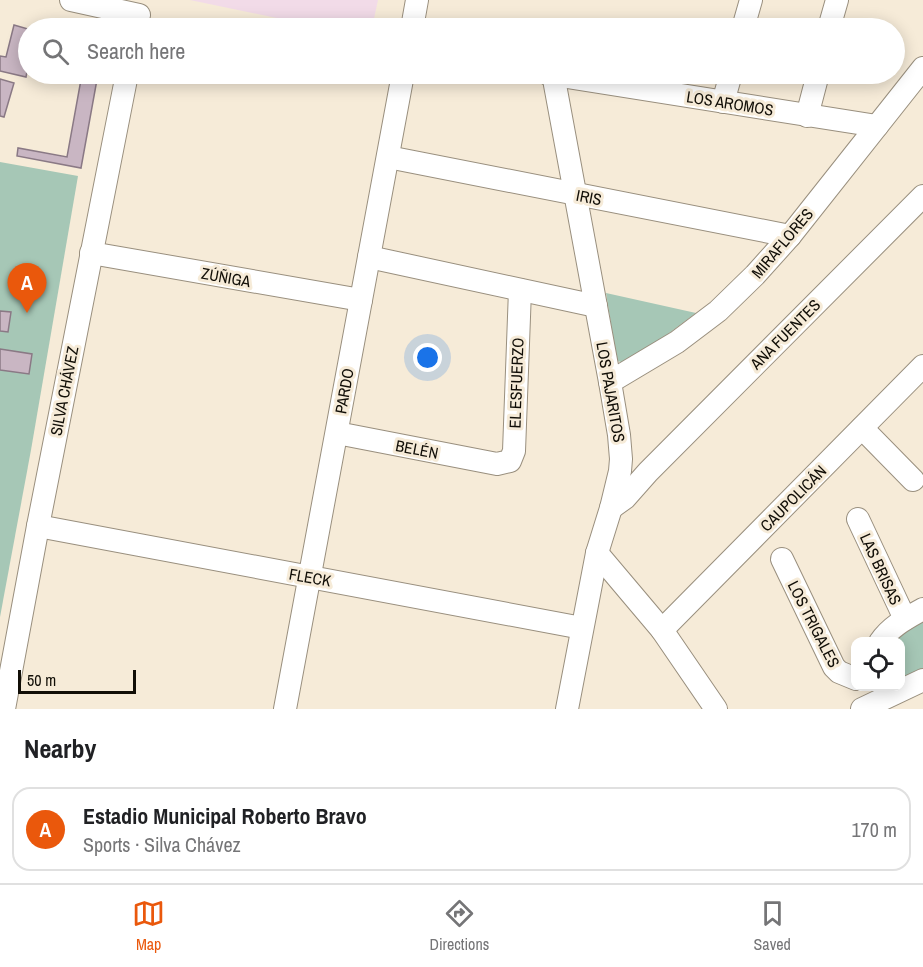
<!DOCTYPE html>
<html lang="en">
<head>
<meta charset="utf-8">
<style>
  :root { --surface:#fff; --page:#f6f6f6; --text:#202124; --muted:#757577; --line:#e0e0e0; --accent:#ea580c }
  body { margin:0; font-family:"Archivo Narrow",sans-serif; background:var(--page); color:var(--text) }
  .controls { position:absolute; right:18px; bottom:18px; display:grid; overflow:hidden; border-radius:12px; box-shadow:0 3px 15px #0003 }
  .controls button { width:54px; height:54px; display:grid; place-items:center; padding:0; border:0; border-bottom:2px solid var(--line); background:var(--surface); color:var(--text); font:30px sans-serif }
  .scale { position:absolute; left:18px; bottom:15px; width:118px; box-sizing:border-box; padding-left:6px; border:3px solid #110e07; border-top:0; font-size:16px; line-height:21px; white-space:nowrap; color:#110e07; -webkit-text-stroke:4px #f6ebd8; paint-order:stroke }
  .you { position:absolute; left:428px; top:358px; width:21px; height:21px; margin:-15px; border:4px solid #fff; border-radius:50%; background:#1a73e8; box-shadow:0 0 0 9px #1a73e833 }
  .badge { display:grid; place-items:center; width:39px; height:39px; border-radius:50%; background:var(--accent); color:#fff; font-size:20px; font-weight:700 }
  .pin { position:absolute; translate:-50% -50px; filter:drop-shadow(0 2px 3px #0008) }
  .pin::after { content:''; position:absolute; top:32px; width:21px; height:18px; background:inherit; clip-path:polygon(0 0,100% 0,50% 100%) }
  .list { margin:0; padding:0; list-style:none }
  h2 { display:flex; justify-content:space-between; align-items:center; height:78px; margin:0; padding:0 24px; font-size:26px }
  h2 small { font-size:20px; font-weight:400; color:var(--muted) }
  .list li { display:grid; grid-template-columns:39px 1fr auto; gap:18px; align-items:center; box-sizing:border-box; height:84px; margin:0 12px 12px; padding:0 12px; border:2px solid var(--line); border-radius:18px }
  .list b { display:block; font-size:22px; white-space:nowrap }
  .list p { margin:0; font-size:20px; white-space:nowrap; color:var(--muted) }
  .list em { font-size:20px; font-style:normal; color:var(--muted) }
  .icon { flex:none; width:33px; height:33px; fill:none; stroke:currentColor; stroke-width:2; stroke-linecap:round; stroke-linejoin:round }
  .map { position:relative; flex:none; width:923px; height:709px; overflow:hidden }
  .search { position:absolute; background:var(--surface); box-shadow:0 3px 15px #0003; left:18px; right:18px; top:18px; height:66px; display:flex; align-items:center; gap:15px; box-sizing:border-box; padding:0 21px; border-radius:33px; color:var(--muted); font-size:22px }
  .sheet { height:174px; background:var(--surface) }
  nav { display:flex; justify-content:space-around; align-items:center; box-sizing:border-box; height:84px; border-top:2px solid var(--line); background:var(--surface); font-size:16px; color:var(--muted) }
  nav a { display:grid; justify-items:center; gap:3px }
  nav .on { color:var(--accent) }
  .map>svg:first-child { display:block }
</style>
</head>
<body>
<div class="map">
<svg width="923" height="709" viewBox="0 0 923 709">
  <rect width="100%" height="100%" fill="#f6ebd8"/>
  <path fill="#f2dbe8" d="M190,0H378L372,28H325Z"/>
  <g fill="#a6c7b6">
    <path d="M0,162L78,176L31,450L0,617Z"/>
    <path d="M606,293L696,313L664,337L625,363L617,361Z"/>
    <path d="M923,618V670L901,680L900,642H890Z"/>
  </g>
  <g fill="#c9b6c3" stroke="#8a7985" stroke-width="1.5">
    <path d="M14,25L28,29V66L26,77L0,71V56L6,57Z"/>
    <path d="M82,74H98L81,168L17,156L18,148L67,157Z"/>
    <path d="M0,79L14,83L4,117L0,116Z"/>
    <path d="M0,311L11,312L8,332L0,331Z"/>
    <path d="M0,349L32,354L29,374L0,370Z"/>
  </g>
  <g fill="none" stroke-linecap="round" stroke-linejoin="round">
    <g stroke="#998f7e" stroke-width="24">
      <g id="minor">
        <path d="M71,0L139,15"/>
        <path d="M412,28L417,0"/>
        <path d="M743,28L751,0"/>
        <path d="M829,28L837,0"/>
        <path d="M548,74L877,126"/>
        <path d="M553,74L610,382L619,435L621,459L620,471L611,508L597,553L567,709"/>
        <path d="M723,102L731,74"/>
        <path d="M807,116L818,74"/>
        <path d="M388,157L790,236"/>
        <path d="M91,253L361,300"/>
        <path d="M369,257L596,306"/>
        <path d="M610,382L677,342L718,311L755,275L790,236L923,68"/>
        <path d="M862,428L913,480"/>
        <path d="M337,433L497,464L510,461L514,451L520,290"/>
        <path d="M611,508L625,498L648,472L923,196"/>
        <path d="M858,519L905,619"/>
        <path d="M38,526L582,628"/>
        <path d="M597,553L662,630L716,709"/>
        <path d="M782,559L834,667L839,672L856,679"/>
        <path d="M662,630L923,366"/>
        <path d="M880,642C891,626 907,618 923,609"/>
        <path d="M4,709L38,526L127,74"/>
        <path d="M285,709L403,74"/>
        <path d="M862,709L923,680"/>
      </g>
    </g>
    <use href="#minor" stroke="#fff" stroke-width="22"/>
  </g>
  <g text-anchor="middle" stroke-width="6" stroke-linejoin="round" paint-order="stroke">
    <g font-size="16" fill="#110e07" stroke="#f6ebd8">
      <text transform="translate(730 103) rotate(9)" y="6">LOS AROMOS</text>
      <text transform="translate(589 197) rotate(11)" y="6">IRIS</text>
      <text transform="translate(782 243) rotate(-50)" y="6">MIRAFLORES</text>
      <text transform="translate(226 277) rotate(10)" y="6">ZÚÑIGA</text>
      <text transform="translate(785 334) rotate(-45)" y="6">ANA FUENTES</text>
      <text transform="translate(516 383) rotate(-88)" y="6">EL ESFUERZO</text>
      <text transform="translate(64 391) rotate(-79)" y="6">SILVA CHÁVEZ</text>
      <text transform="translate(344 391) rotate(-80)" y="6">PARDO</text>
      <text transform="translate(611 392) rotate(80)" y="6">LOS PAJARITOS</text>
      <text transform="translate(417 449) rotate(11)" y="6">BELÉN</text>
      <text transform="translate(793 498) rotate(-45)" y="6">CAUPOLICÁN</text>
      <text transform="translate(881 569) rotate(65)" y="6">LAS BRISAS</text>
      <text transform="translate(310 577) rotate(10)" y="6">FLECK</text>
      <text transform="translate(814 624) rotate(63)" y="6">LOS TRIGALES</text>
    </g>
  </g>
</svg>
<div class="controls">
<button><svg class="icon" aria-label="locate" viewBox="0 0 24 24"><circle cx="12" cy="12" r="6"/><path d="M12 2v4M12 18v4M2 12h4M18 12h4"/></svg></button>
</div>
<div class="scale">50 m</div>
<div class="you"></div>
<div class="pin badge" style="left:27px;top:313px">A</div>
<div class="search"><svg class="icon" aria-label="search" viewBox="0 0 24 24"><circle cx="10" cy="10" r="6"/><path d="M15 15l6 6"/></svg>Search here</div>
</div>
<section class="sheet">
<h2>Nearby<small></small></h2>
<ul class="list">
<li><span class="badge">A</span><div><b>Estadio Municipal Roberto Bravo</b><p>Sports · Silva Chávez</p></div><em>170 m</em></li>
</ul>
</section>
<nav>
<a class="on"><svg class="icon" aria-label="map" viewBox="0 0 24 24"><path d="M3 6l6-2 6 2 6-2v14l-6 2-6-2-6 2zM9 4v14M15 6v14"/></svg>Map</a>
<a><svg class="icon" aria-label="directions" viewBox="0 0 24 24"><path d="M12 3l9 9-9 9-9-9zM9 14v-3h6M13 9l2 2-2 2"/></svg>Directions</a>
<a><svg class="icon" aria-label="saved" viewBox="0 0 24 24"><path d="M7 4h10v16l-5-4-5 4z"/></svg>Saved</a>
</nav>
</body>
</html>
